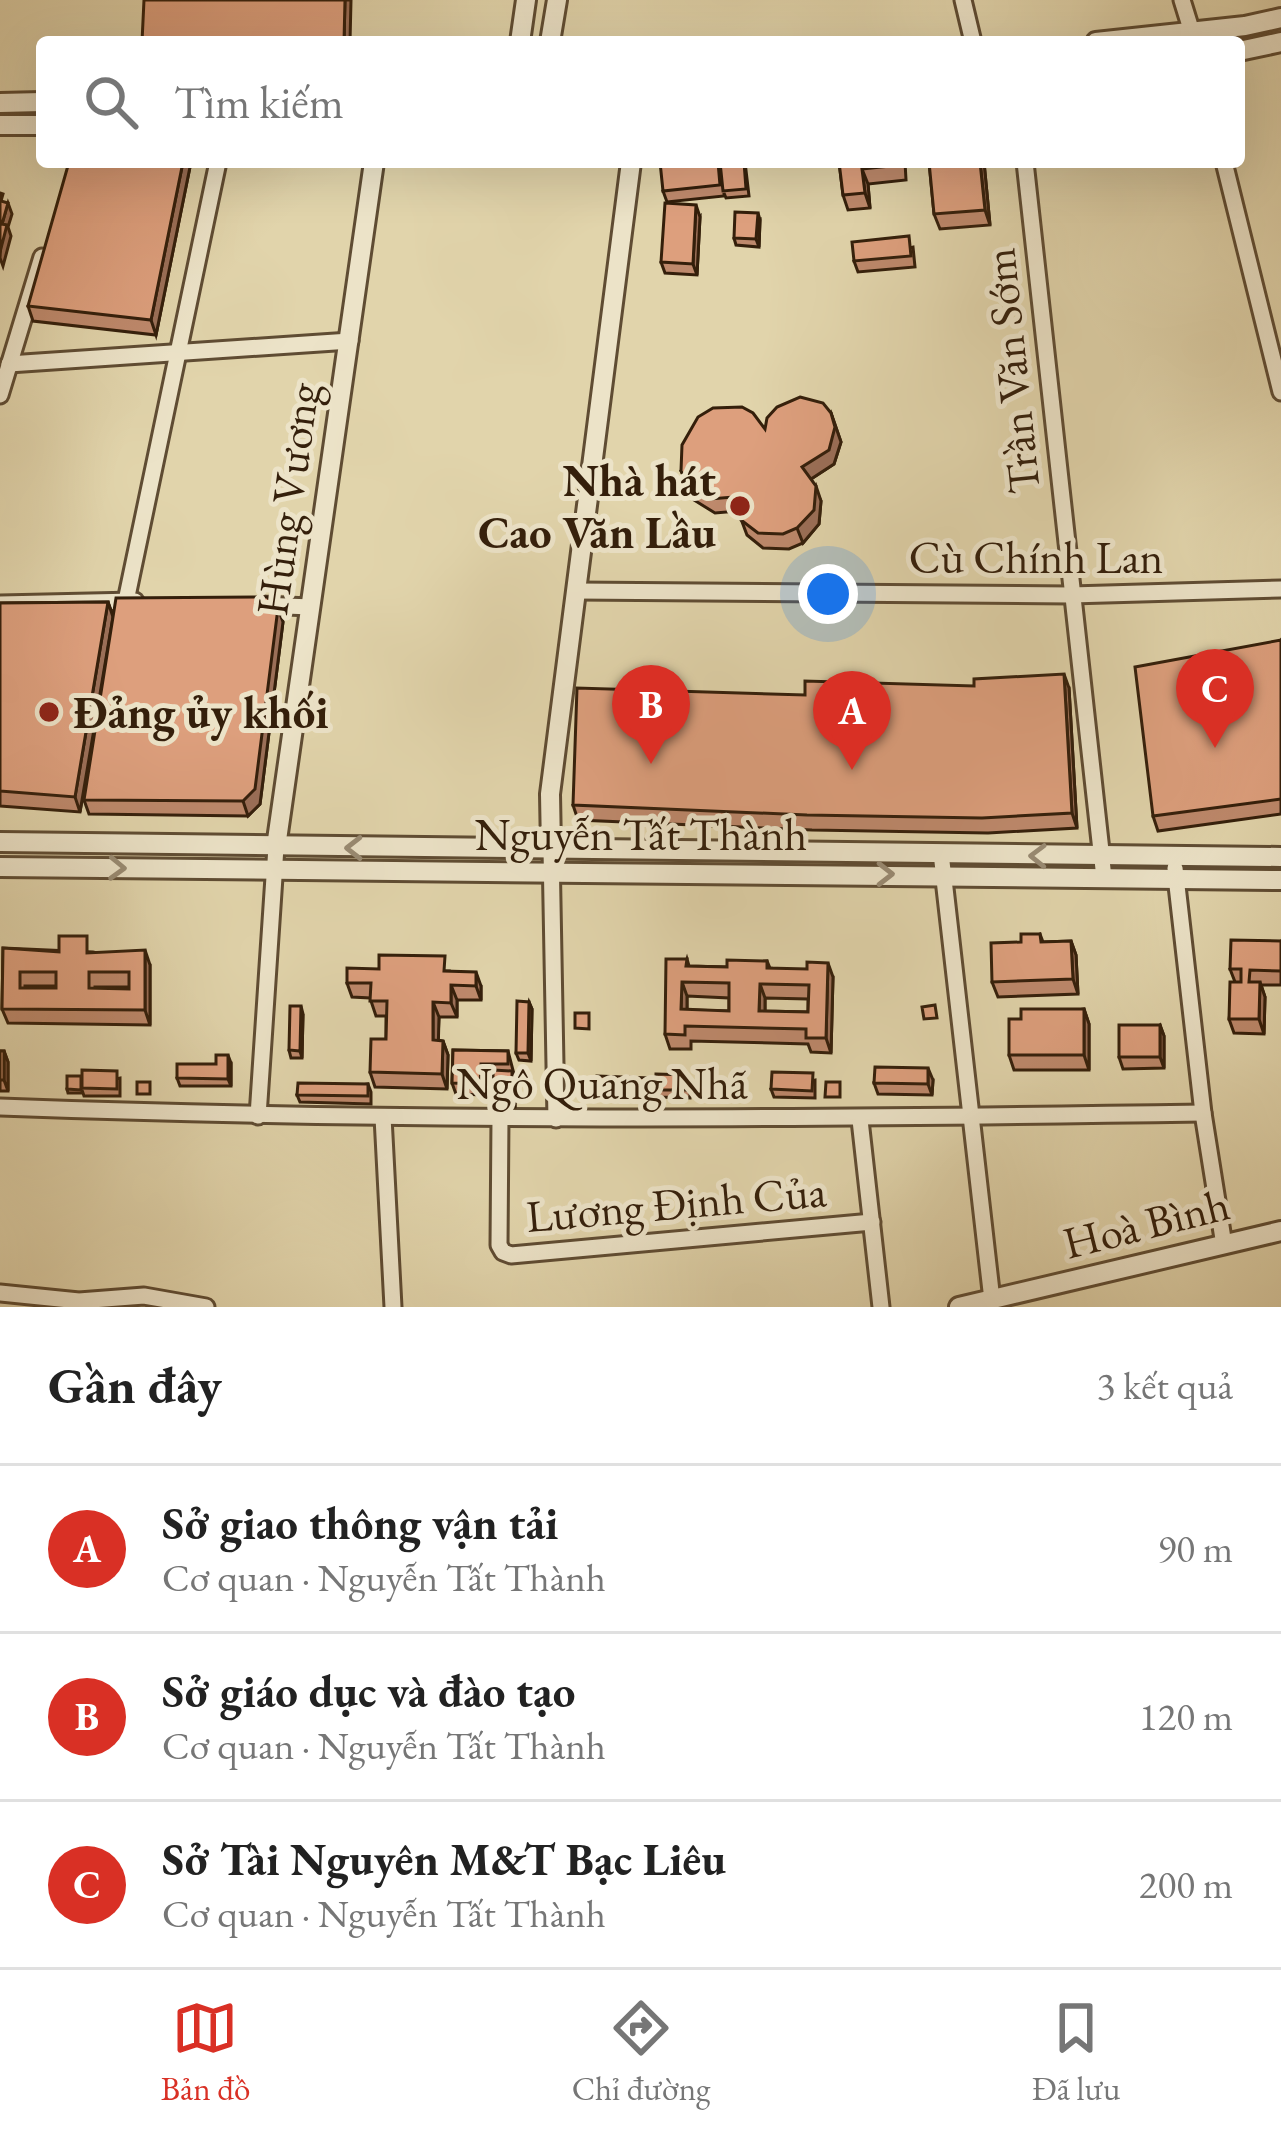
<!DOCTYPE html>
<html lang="vi">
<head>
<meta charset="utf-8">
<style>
  :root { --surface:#fff; --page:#f2f2f2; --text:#222; --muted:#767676; --line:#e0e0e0; --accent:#d93025 }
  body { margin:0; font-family:"EB Garamond",serif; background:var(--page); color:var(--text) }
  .you { position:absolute; left:828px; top:594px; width:42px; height:42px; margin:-30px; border:9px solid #fff; border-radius:50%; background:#1a73e8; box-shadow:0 0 0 18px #1a73e833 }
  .badge { display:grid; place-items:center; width:78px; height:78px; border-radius:50%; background:var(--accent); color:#fff; font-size:39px; font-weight:700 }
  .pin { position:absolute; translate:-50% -99px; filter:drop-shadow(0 3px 6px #0008) }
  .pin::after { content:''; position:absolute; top:63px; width:42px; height:36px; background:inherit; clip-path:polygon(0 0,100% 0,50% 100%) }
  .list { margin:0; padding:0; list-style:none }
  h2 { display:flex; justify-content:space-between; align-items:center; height:156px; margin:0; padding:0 48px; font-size:51px }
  h2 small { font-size:39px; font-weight:400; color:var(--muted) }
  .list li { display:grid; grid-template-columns:78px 1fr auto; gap:36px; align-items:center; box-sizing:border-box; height:168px; padding:0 48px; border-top:3px solid var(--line) }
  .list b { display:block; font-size:45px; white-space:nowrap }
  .list p { margin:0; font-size:39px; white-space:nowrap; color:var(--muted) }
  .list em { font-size:39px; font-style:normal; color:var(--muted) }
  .icon { flex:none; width:66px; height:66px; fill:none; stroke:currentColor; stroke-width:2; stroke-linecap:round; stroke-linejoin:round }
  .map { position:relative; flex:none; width:1281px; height:1307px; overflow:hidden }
  .search { position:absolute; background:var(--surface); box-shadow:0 12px 48px #0002; left:36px; right:36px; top:36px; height:132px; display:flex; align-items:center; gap:30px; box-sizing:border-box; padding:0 42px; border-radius:12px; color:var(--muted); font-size:45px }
  .sheet { height:660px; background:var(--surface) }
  nav { display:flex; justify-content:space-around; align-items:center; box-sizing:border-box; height:168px; border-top:3px solid var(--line); background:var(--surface); font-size:33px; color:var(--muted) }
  nav a { display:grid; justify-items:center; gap:6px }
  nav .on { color:var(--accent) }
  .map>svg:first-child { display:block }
</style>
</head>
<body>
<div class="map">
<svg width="1281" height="1307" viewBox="0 0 1281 1307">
  <rect width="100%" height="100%" fill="#e1d4ab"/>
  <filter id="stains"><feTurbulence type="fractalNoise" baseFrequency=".00167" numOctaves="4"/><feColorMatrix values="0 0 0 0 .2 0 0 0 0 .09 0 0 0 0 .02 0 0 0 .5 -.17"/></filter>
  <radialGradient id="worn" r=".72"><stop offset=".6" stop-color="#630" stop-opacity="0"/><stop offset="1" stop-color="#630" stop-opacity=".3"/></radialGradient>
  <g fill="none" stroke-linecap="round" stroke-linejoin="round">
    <g stroke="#5f4c33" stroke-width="21">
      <g id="minor">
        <path d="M963,0L973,42"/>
        <path d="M1182,0L1195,42"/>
        <path d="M1025,162L1104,878"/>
        <path d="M1224,162L1281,392"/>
        <path d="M9,364L350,341"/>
        <path d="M0,395L42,257"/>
        <path d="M576,591L1071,595L1281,589"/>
        <path d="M126,601L218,162"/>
        <path d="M0,604L135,601"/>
        <path d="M261,605L311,607"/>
        <path d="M551,849L556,1119"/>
        <path d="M941,853L992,1300"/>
        <path d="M1175,868L1203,1113L1224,1245"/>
        <path d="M0,1107C401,1122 802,1119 1203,1113"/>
        <path d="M258,1116L276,847"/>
        <path d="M383,1117L393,1307"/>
        <path d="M500,1118L499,1245L503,1252L511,1255L872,1222"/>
        <path d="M860,1120L881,1307"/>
        <path d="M0,1293L79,1301L144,1296L206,1307"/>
      </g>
    </g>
    <g stroke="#5f4c33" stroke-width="24">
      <g id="tertiary">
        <path d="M520,42L526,0"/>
        <path d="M550,42L557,0"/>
        <path d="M1096,42L1245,26L1281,18"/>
        <path d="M1239,51L1281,42"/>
        <path d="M0,103L42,102"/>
        <path d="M0,125H42"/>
        <path d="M0,842L1281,857"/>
        <path d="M276,847L374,162"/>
        <path d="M551,849L550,794L631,162"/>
        <path d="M0,867L1281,880"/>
        <path d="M959,1307L1281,1231"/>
      </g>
    </g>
    <use href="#minor" stroke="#ece3c8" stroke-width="15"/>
    <use href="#tertiary" stroke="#ece3c8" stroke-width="18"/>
  </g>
  <g fill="#be896c" stroke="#341f0b" stroke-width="3" fill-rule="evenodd">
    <path d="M191,162L156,335L33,321L28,306Z"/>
    <path d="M745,162L749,196L726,198L724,193V196L667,202L663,191Z"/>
    <path d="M839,162H905L906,180L868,184L870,208L848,210L843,195Z"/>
    <path d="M929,162H984L990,225L940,229L934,214Z"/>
    <path d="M700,217L697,275L665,273L661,262Z"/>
    <path d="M760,220L759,247L736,245L734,238Z"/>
    <path d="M913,247L915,267L858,272L854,261Z"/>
    <path d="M831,413L841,442L834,464L811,479L821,501L819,524L803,543L789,549L763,548L747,535L738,511L715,513L694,500L681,471L765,429Z"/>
    <path d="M108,602L113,616L278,608L283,622L260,804L248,816L89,814L84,800L107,653L80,812L0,806V603Z"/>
    <path d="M1281,640V814L1158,831L1153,816Z"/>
    <path d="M1069,688L1077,828L988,833L812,830L578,820L573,805L805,695Z"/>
    <path d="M1040,934L1043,942L1071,941L1076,955L1078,994L998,997L992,982L1021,942Z"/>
    <path d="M1281,941V985H1261L1265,997L1264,1034L1234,1033L1229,1019L1235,982L1230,969Z"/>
    <path d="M3,948L93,952L150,965V1025L8,1023L2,1009ZM25,986H56V988H25ZM95,987H129V989L95,988Z"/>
    <path d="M687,959L689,966L727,967L767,961L770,968L833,977L831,1053L811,1052L808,1044L691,1041V1049H670L665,1034ZM687,996L729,998V1011L687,1010ZM765,998L808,999V1012L765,1011Z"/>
    <path d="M379,969L450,971L481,986V1000H457V1017H439L438,1040L443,1041L448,1055L447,1089L375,1087L370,1072L386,1039V1016H376L370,998L352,997L347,983Z"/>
    <path d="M529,1002L532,1009L531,1061L519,1060L516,1053Z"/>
    <path d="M1084,1009L1089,1024V1070H1014L1009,1055L1021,1019Z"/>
    <path d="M303,1014L302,1058H291L289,1050Z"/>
    <path d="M1160,1025L1164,1036V1068L1123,1069L1119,1057Z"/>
    <path d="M453,1050L508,1051L515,1078V1107H495L493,1099V1075H485L484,1095L456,1094L452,1083Z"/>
    <path d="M0,1051H4L8,1062V1091H0Z"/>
    <path d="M231,1063V1086H180L177,1078L216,1064Z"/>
    <path d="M687,1075L690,1082V1098L658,1097L656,1090Z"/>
    <path d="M120,1078V1096H84L82,1090V1093H68L67,1089Z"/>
    <path d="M815,1080V1098L774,1097L771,1089Z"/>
    <path d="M933,1080L932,1095L878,1094L874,1083Z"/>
    <path d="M368,1084L371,1092V1104L300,1102L297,1095Z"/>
    <path d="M652,1085V1099L600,1098L597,1090Z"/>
  </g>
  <g fill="#9b6f58" stroke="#341f0b" stroke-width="3">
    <path d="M345,0H351L350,42H344Z"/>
    <path d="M183,162H191L156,335L151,320Z"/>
    <path d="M980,162H984L990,225L985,210Z"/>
    <path d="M862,169L868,184L870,208L865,193Z"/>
    <path d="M8,203L12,214L8,227L11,236L3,266L0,258L2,224Z"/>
    <path d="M696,205L700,217L697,275L693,264Z"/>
    <path d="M758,213L760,220L759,247L756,239Z"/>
    <path d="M831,413L841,442L834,464L808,481L802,467Z"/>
    <path d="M816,486L821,501L819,524L803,543L797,528Z"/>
    <path d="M108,602L113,617L80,812L75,797Z"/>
    <path d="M278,608L283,622L260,804L248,816L243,801Z"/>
    <path d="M1064,674L1069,688L1077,828L1072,813Z"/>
    <path d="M1071,941L1076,955L1078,994L1073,979Z"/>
    <path d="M145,950L150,965V1025L145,1010Z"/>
    <path d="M828,963L833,977L831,1053L826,1038Z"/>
    <path d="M476,972L481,986V1000L476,986Z"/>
    <path d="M682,982L687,996V1024L681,1009Z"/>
    <path d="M1260,982L1265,997L1264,1034L1259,1019Z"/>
    <path d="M760,984L765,998V1026L759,1011Z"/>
    <path d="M451,985L457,1000V1017L451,1003Z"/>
    <path d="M433,1002L439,1017L438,1055L433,1040Z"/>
    <path d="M529,1002L532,1009L531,1061L528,1053Z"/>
    <path d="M301,1006L303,1014L302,1058L300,1051Z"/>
    <path d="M1084,1009L1089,1024V1070L1084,1055Z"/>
    <path d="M1160,1025L1164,1036V1068L1160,1057Z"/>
    <path d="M443,1041L448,1055L447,1089L442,1074Z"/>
    <path d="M4,1051L8,1062V1091L4,1080Z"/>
    <path d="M228,1055L231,1063V1086L228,1079Z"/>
    <path d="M481,1064L485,1075L484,1095L480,1084Z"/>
    <path d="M928,1068L933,1080L932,1095L928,1084Z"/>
    <path d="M512,1071L515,1078V1107L512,1100Z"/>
  </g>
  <g fill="#dd9f7d" stroke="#341f0b" stroke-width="3" fill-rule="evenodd">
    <path d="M144,0H345L344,42H142Z"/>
    <path d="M69,162H183L151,320L28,306Z"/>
    <path d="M660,162H718L720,185L663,191Z"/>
    <path d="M720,162H744L746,189L723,191Z"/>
    <path d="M839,162H901V165L862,169L865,193L843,195Z"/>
    <path d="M929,162H980L985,210L934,214Z"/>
    <path d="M0,193L3,194L1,201L8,203L2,224L7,225L0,252Z"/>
    <path d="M665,203L696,205L693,264L661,262Z"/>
    <path d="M735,212L758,213L756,239L734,238Z"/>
    <path d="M909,236L911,256L854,261L852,242Z"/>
    <path d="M800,397L823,403L831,413L835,427L829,450L802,467L816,486L814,510L797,528L783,534L758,533L741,520L733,497L710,499L689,485L681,471L682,445L698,417L713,408L742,407L753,413L765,429L767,418L777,407Z"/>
    <path d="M267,597L278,608L255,789L243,801L84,800L116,598Z"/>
    <path d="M108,602L75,797L0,791V603Z"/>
    <path d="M1281,640V799L1153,816L1135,667Z"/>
    <path d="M1064,674L1072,813L982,818L807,815L573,805L577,688L805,695V681L974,686V679Z"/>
    <path d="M1021,934H1040L1041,942L1071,941L1073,979L992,982L991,943L1021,942Z"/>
    <path d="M59,936H87V953L145,950V1010L2,1009L3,948L59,952ZM20,972H56V988H20ZM89,972H129V989L89,988Z"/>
    <path d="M1231,940L1281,941V971L1250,970L1249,982H1260L1259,1019H1229L1230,982H1241V969H1230Z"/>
    <path d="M379,955L445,956L444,971L476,972V986L451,985V1003L433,1002V1040L443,1041L442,1074L370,1072L371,1039H386L387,1001H370L371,983H347V968L379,969Z"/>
    <path d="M666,959H687L686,966L727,967V960L767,961V968L807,969V962L828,963L826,1038H806V1029L685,1026V1035L665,1034ZM682,982L729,983V1011L681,1009ZM760,984L809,985L808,1012L759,1011Z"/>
    <path d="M517,1001L529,1002L528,1053H516Z"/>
    <path d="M935,1005L937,1018L924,1019L922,1007Z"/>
    <path d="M290,1006H301L300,1051L289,1050Z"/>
    <path d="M1021,1009H1084V1055H1009V1019H1021Z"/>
    <path d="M575,1013H589V1029L575,1028Z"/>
    <rect x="1119" y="1025" width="41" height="32"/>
    <path d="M453,1050L508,1051V1064H481L480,1084L452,1083Z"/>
    <rect x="0" y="1051" width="4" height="29"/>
    <path d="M216,1055H228V1079L177,1078V1064H216Z"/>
    <path d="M875,1067L928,1068V1084L874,1083Z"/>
    <path d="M82,1070L117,1071V1089L82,1088Z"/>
    <path d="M493,1070L512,1071V1100L493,1099Z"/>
    <path d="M772,1072L813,1073L812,1091L771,1089Z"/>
    <path d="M656,1074L687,1075V1090H656Z"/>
    <path d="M67,1076H81V1090L67,1089Z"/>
    <path d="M597,1076L649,1078V1092L597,1090Z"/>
    <rect x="137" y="1082" width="13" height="12"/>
    <path d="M826,1082H840V1097H825Z"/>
    <path d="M298,1083L368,1084V1096L297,1095Z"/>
  </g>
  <defs><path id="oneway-chevron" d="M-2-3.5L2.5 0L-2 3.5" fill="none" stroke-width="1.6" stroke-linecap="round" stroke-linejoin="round" transform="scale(3)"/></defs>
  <g stroke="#998b73">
    <use href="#oneway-chevron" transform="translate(354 848) rotate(-180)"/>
    <use href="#oneway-chevron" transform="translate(1038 856) rotate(-179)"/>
    <use href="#oneway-chevron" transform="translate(117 868) rotate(2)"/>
    <use href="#oneway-chevron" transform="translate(885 874)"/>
  </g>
  <g fill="#8f2418" stroke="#ece3c8" stroke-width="4.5">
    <circle cx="740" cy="506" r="12"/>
    <circle cx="49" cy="712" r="12"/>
  </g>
  <g text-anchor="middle" stroke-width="10" stroke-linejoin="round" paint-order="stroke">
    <g font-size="45" fill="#341f0b" stroke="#ece3c8">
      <text transform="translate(1011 371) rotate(-96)" y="16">Trần Văn Sớm</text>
      <text transform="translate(287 499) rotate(-82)" y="16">Hùng Vương</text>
      <text x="1036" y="573">Cù Chính Lan</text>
      <text x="641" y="850">Nguyễn Tất Thành</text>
      <text x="602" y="1099">Ngô Quang Nhã</text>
      <text transform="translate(676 1203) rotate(-5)" y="16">Lương Định Của</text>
      <text transform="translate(1146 1223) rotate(-14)" y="16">Hoà Bình</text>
    </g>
    <g font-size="45" font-weight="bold" fill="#341f0b" stroke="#ece3c8" text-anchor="end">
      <text x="716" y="496">Nhà hát<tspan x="716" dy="52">Cao Văn Lầu</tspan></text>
      <text x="73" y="728" text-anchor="start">Đảng ủy khối</text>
    </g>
  </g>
  <rect width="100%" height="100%" filter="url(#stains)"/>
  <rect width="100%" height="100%" fill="url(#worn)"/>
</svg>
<div class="you"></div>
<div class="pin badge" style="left:852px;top:770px">A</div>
<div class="pin badge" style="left:651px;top:764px">B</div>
<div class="pin badge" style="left:1215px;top:748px">C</div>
<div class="search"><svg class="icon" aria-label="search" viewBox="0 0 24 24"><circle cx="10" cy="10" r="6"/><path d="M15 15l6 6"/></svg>Tìm kiếm</div>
</div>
<section class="sheet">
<h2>Gần đây<small>3 kết quả</small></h2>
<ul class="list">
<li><span class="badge">A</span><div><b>Sở giao thông vận tải</b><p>Cơ quan · Nguyễn Tất Thành</p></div><em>90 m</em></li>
<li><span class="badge">B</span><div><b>Sở giáo dục và đào tạo</b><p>Cơ quan · Nguyễn Tất Thành</p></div><em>120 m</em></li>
<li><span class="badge">C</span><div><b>Sở Tài Nguyên M&amp;T Bạc Liêu</b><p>Cơ quan · Nguyễn Tất Thành</p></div><em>200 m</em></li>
</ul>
</section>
<nav>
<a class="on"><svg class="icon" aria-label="map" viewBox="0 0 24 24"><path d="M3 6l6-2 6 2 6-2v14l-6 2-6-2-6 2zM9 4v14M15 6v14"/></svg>Bản đồ</a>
<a><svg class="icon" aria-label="directions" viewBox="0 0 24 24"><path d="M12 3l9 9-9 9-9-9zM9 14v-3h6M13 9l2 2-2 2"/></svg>Chỉ đường</a>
<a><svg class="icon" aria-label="saved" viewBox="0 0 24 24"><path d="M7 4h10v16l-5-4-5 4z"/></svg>Đã lưu</a>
</nav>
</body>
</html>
